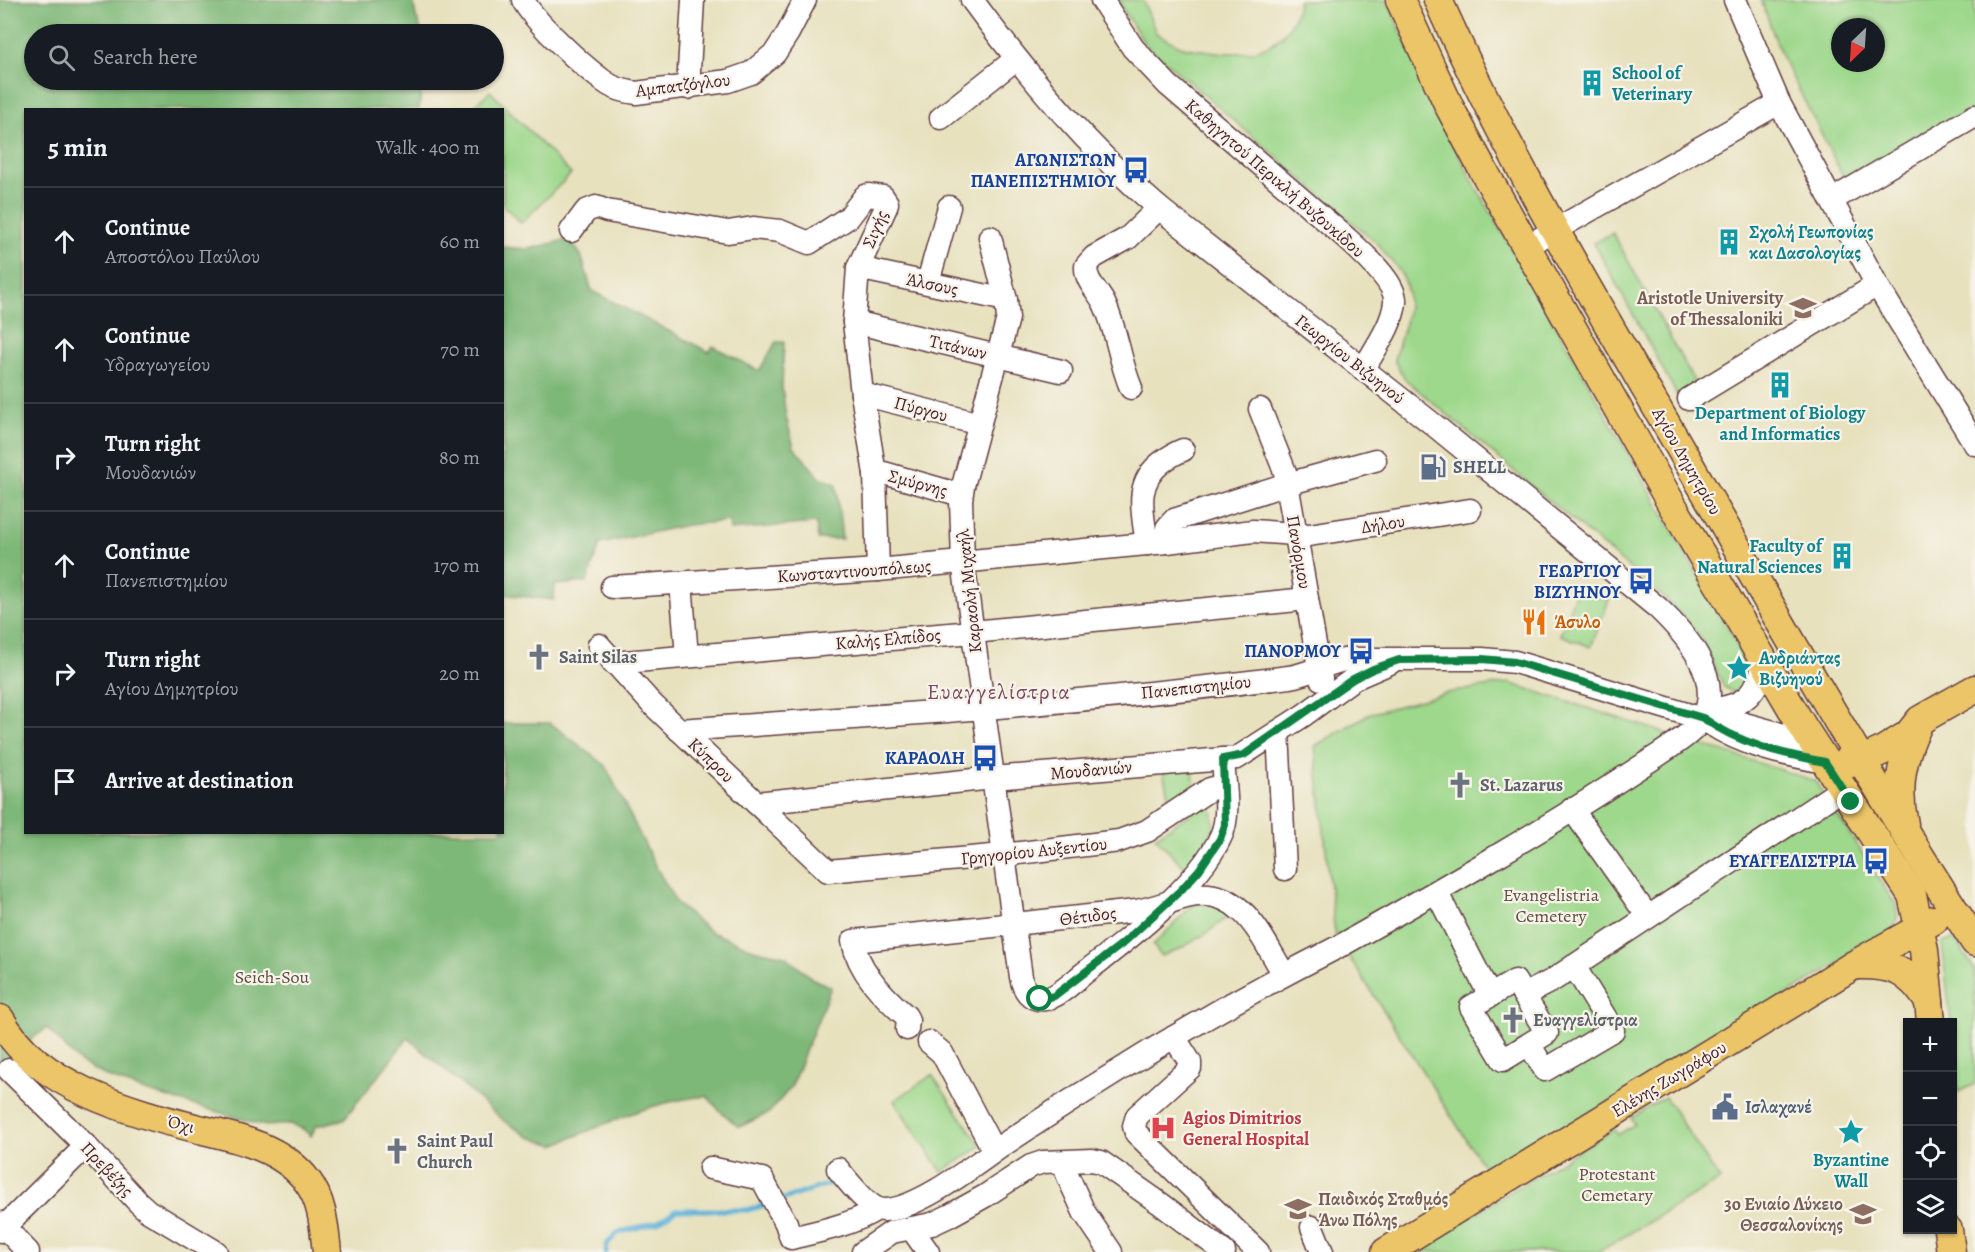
<!DOCTYPE html>
<html lang="en">
<head>
<meta charset="utf-8">
<style>
  :root { --surface:#171b24; --page:#242831; --text:#f1f3f6; --muted:#9ea1a6; --line:#363941 }
  body { margin:0; font-family:Alegreya,serif; background:var(--page); color:var(--text) }
  .controls { position:absolute; right:18px; bottom:18px; display:grid; overflow:hidden; border-radius:0px; box-shadow:0 2px 4px #0004 }
  .controls button { width:54px; height:54px; display:grid; place-items:center; padding:0; border:0; border-bottom:2px solid var(--line); background:var(--surface); color:var(--text); font:30px sans-serif }
  .compass { position:absolute; left:1831px; top:18px; width:54px; height:54px; border-radius:50%; background:var(--surface); box-shadow:0 2px 4px #0004; rotate:205deg }
  .stop { position:absolute; width:18px; height:18px; margin:-14px; border:4px solid #0b8043; border-radius:50%; background:#fff }
  .stop.end { background:#0b8043; border-color:#fff; box-shadow:0 2px 6px #0008 }
  .list { margin:0; padding:0; list-style:none }
  h2 { display:flex; justify-content:space-between; align-items:center; height:78px; margin:0; padding:0 24px; font-size:26px }
  h2 small { font-size:20px; font-weight:400; color:var(--muted) }
  .list li { display:grid; grid-template-columns:39px 1fr auto; gap:18px; align-items:center; box-sizing:border-box; height:108px; padding:0 24px; border-top:2px solid var(--line) }
  .list b { display:block; font-size:22px; white-space:nowrap }
  .list p { margin:0; font-size:20px; white-space:nowrap; color:var(--muted) }
  .list em { font-size:20px; font-style:normal; color:var(--muted) }
  .icon { flex:none; width:33px; height:33px; fill:none; stroke:currentColor; stroke-width:2; stroke-linecap:round; stroke-linejoin:round }
  .map { position:relative; flex:none; width:1975px; height:1252px; overflow:hidden }
  .search { position:absolute; background:var(--surface); box-shadow:0 2px 4px #0004; left:24px; top:24px; width:480px; height:66px; display:flex; align-items:center; gap:15px; box-sizing:border-box; padding:0 21px; border-radius:33px; color:var(--muted); font-size:22px }
  .panel { position:absolute; background:var(--surface); box-shadow:0 2px 4px #0004; left:24px; top:108px; width:480px; height:726px; border-radius:0px }
  .map>svg:first-child { display:block }
</style>
</head>
<body>
<div class="map">
<svg width="1975" height="1252" viewBox="0 0 1975 1252">
  <rect width="100%" height="100%" fill="#f7f3e8"/>
  <filter id="ink" filterUnits="userSpaceOnUse"><feTurbulence type="fractalNoise" baseFrequency=".0167" numOctaves="2"/><feDisplacementMap in="SourceGraphic" scale="12" xChannelSelector="R" yChannelSelector="G"/><feConvolveMatrix kernelMatrix="1 2 1 2 8 2 1 2 1" color-interpolation-filters="sRGB"/></filter>
  <filter id="wash" filterUnits="userSpaceOnUse"><feTurbulence type="fractalNoise" baseFrequency=".008" numOctaves="4" result="noise"/><feDisplacementMap in="SourceGraphic" scale="24" xChannelSelector="R" yChannelSelector="G"/><feGaussianBlur stdDeviation="1.35" result="paint"/><feColorMatrix in="noise" values="0 0 0 0 0 0 0 0 0 0 0 0 0 0 0 0 0 1.4 0 .05"/><feComposite in="paint" operator="in"/></filter>
  <g filter="url(#wash)">
    <rect width="100%" height="100%" fill="#e7e1be"/>
    <g fill="#9ed88c" stroke="#747c5c" stroke-width="1.5" fill-rule="evenodd">
      <path d="M1117,0H1143L1156,33C1164,37 1172,43 1180,46C1189,49 1199,50 1208,51C1252,58 1290,49 1299,0H1387L1445,128L1466,169L1753,672L1736,694L1724,687L1700,637L1667,600L1405,379L1394,360C1402,331 1418,300 1400,272C1394,262 1385,256 1380,246L1145,44Z"/>
      <path d="M1761,0H1975V109L1847,184L1782,57ZM1840,27H1876V63H1840Z"/>
      <path d="M490,91L571,174L521,223L503,205L502,110L471,109Z"/>
      <path d="M1613,233L1696,385L1677,395L1594,243Z"/>
      <path d="M1577,589L1609,600L1591,647L1560,635Z"/>
      <path d="M1509,683L1815,781L1896,905L1897,917L1894,930L1489,1175L1335,935L1315,746L1369,714L1447,693Z"/>
      <path d="M1193,768L1194,785L1170,804L1163,772Z"/>
      <path d="M1209,807L1212,808L1214,827L1188,871L1155,837L1199,808Z"/>
      <path d="M1208,901L1233,913C1210,931 1189,947 1161,956L1153,945L1192,906Z"/>
      <path d="M1955,939L1975,970V1084L1958,1092L1952,1022H1951L1942,943Z"/>
      <path d="M932,1075L981,1146L942,1172L894,1101Z"/>
      <path d="M1665,1097L1720,1180L1598,1252H1412L1614,1129L1618,1135L1635,1124L1631,1118Z"/>
    </g>
    <g fill="#7eb878" stroke="#646c52" stroke-width="1.5">
      <path d="M0,0H413L416,17L423,34H34V80H423L419,109L26,110V832H502L503,723H550L605,765L655,865L677,904L711,932L756,950L785,956L813,979L831,987L791,1087L769,1113L739,1127L719,1110L707,1096C653,1100 604,1125 554,1145L529,1137L504,1121L408,1038L344,1119L316,1126L311,1136L303,1129L290,1124L266,1126L145,1091L108,1077L79,1062L47,1028L33,1038L0,1067Z"/>
      <path d="M569,239L581,255L592,291L709,352L713,346L759,371L776,342H784L782,387L786,417L794,447L819,477L836,484L842,539H818L816,523L730,530L729,521L686,525L600,544L587,582L555,585L554,600L503,594L502,247L529,249Z"/>
    </g>
    <g fill="none" stroke-linecap="round" stroke-linejoin="round">
      <g stroke="#5bb1d8" stroke-width="5">
        <path d="M781,1200L829,1184"/>
        <path d="M606,1252L607,1244L617,1233L658,1222L676,1210H747L769,1204"/>
      </g>
    </g>
  </g>
  <g filter="url(#ink)">
    <g fill="none" stroke-linecap="round" stroke-linejoin="round">
      <g stroke="#623c41" stroke-width="25">
        <g id="minor">
          <path d="M523,0C534,22 585,68 605,82C614,89 625,91 636,93L728,81L751,73L775,53L788,33L805,0"/>
          <path d="M972,0C1028,76 1087,147 1159,208L1434,425L1658,608C1685,634 1721,674 1705,714C1698,732 1662,752 1646,763C1548,828 1445,887 1342,945"/>
          <path d="M1102,0L1133,48L1168,85L1344,236C1358,249 1397,282 1395,302C1393,325 1374,350 1363,370"/>
          <path d="M1735,0L1779,103L1877,285L1975,444"/>
          <path d="M688,88L693,0"/>
          <path d="M941,118L1016,59"/>
          <path d="M1832,200L1975,116"/>
          <path d="M571,231L586,211L596,207L607,211L728,232L753,228L780,231L809,243L849,217L865,196L868,195L883,197L887,203L886,207L858,268L854,322L862,394L875,474L878,570"/>
          <path d="M990,237L1006,300L1008,318L963,486L961,500L963,562L1021,977C1023,989 1030,1001 1045,999C1058,997 1072,983 1083,974C1126,941 1199,885 1221,836C1231,814 1224,783 1223,759"/>
          <path d="M1525,247L1779,103"/>
          <path d="M858,268L1006,300"/>
          <path d="M928,282L949,207"/>
          <path d="M854,322L1061,371"/>
          <path d="M1131,388C1119,360 1117,330 1104,303C1098,291 1085,281 1086,266L1094,257L1128,238L1159,208"/>
          <path d="M862,394L980,424"/>
          <path d="M1689,399L1877,285"/>
          <path d="M1260,409L1285,472L1321,679"/>
          <path d="M875,474L884,473L961,495"/>
          <path d="M1167,542V528L1174,520L1287,484L1375,460"/>
          <path d="M1147,544C1143,513 1133,484 1162,462C1169,457 1175,453 1183,450"/>
          <path d="M681,583L687,656"/>
          <path d="M612,587L878,570L1167,542L1253,531L1309,535L1470,510"/>
          <path d="M599,645L651,703L828,871L1003,855L1119,841L1147,831L1210,789L1224,785"/>
          <path d="M613,663L973,632L1307,599"/>
          <path d="M1707,710C1741,707 1757,697 1764,662"/>
          <path d="M1709,723C1743,746 1786,755 1825,762"/>
          <path d="M679,730C883,716 1087,703 1289,677C1310,674 1328,662 1350,659H1482L1515,662L1703,719L1734,721L1813,743"/>
          <path d="M1278,732L1285,869"/>
          <path d="M756,803L993,778L1237,758L1304,715L1353,679L1390,663"/>
          <path d="M1572,809L1648,917"/>
          <path d="M1436,891L1490,996"/>
          <path d="M1524,995L1553,980L1842,789"/>
          <path d="M907,1029L908,1020L906,1016C884,997 858,971 853,941L1136,911C1155,908 1172,900 1191,896C1242,886 1262,939 1284,974"/>
          <path d="M1174,1037L1190,1062V1068L1137,1116L1134,1126L1136,1133L1258,1252"/>
          <path d="M929,1042L942,1053L994,1151"/>
          <path d="M1529,1044L1503,1060L1471,1007L1515,981L1547,1033L1529,1044L1545,1070L1613,1030L1574,966"/>
          <path d="M9,1070L86,1146L138,1202L148,1211L216,1252"/>
          <path d="M1062,1163L1084,1212L1111,1252"/>
          <path d="M710,1168L762,1179L786,1223L791,1238C820,1231 852,1225 877,1209"/>
          <path d="M838,1169C847,1180 870,1210 884,1210C917,1210 976,1164 1003,1145C1035,1124 1066,1103 1099,1083C1176,1034 1255,989 1336,948"/>
          <path d="M0,1223L28,1252"/>
          <path d="M1312,1227L1322,1252"/>
          <path d="M911,1228L928,1252"/>
          <path d="M0,1231L86,1146"/>
          <path d="M863,1252L892,1232L932,1224L949,1216L985,1196L1031,1166L1043,1162L1092,1160L1101,1162L1161,1204L1224,1252"/>
        </g>
      </g>
      <g stroke="#623c41" stroke-width="31">
        <g id="major">
          <path d="M1400,0L1450,108L1482,168L1671,503L1804,729L1912,895L1924,950L1931,1022"/>
          <path d="M1438,0C1506,153 1592,296 1676,441C1773,610 1868,779 1975,942"/>
          <path d="M1842,764L1858,762L1882,751L1908,735L1920,720L1975,689"/>
          <path d="M1904,824C1896,790 1901,758 1917,727"/>
          <path d="M1854,965C1892,964 1908,969 1929,1002"/>
          <path d="M0,1019C37,1087 129,1111 199,1129C238,1138 283,1148 308,1182C323,1202 324,1228 327,1252"/>
          <path d="M1948,1230L1951,1252"/>
          <path d="M1386,1252L1854,965L1934,920"/>
        </g>
      </g>
      <use href="#minor" stroke="#fff" stroke-width="22"/>
      <use href="#major" stroke="#ecc569" stroke-width="28"/>
    </g>
  </g>
  <g fill="none" stroke-linecap="round" stroke-linejoin="round" filter="url(#ink)">
    <path stroke="#0b8043" stroke-width="8" d="M1040,999L1054,996L1122,944L1182,889L1199,870L1220,839L1225,825L1223,759L1244,755L1353,679L1373,669L1399,660L1482,659L1515,662L1703,718C1739,744 1782,754 1825,762L1851,802"/>
  </g>
  <defs>
    <g id="building-bare" transform="scale(2.07)"><path d="M-4-6H4V6H1V3H-1V6H-4ZM-2.5-4.3h1.7v1.8h-1.7ZM.8-4.3h1.7v1.8H.8ZM-2.5-1h1.7V.8h-1.7ZM.8-1h1.7V.8H.8Z" fill="#0f9aa8" stroke="#f7f3e8" stroke-width="2.5" paint-order="stroke"/></g>
    <g id="bus-bare" transform="scale(2.07)"><path d="M-5-6H5V4H4V6H2V4H-2V6H-4V4H-5ZM-3.5-4V0h7V-4ZM-3.5 1.2v1.5H-2V1.2ZM2 1.2v1.5H3.5V1.2Z" fill="#1a4fb4" stroke="#f7f3e8" stroke-width="2.5" paint-order="stroke"/></g>
    <g id="university-bare" transform="scale(2.07)"><path d="M0-5L7-2L0 1L-7-2ZM-4 1L0 2.5L4 1V4Q0 6-4 4Z" fill="#8d6e63" stroke="#f7f3e8" stroke-width="2.5" paint-order="stroke"/></g>
    <g id="fuel-bare" transform="scale(2.07)"><path d="M-5.5-6h7V0h2V4h1.3V-2.5L3-4.5l.8-.8L6-3V5H2.5V1h-1V6h-7ZM-4.2-4.7v3.2H.2V-4.7Z" fill="#5c6f8a" stroke="#f7f3e8" stroke-width="2.5" paint-order="stroke"/></g>
    <g id="restaurant-bare" transform="scale(2.07)"><path d="M-5-6h1v4h1v-4h1v4h1v-4h1v5L-1.5 .5V6h-2V.5L-5-1ZM5-6V6H3V1.5H1.5Q1.5-4 5-6Z" fill="#e8710a" stroke="#f7f3e8" stroke-width="2.5" paint-order="stroke"/></g>
    <g id="church-bare" transform="scale(2.07)"><path d="M-1.2-6h2.4v3.5h3.3v2.4h-3.3V6h-2.4V-.1h-3.3v-2.4h3.3Z" fill="#6b7280" stroke="#f7f3e8" stroke-width="2.5" paint-order="stroke"/></g>
    <g id="sight-bare" transform="scale(2.07)"><path d="M0-6L1.8-2.2L6-1.7L2.9 1.2L3.7 5.4L0 3.3L-3.7 5.4L-2.9 1.2L-6-1.7L-1.8-2.2Z" fill="#0f9aa8" stroke="#f7f3e8" stroke-width="2.5" paint-order="stroke"/></g>
    <g id="civic-bare" transform="scale(2.07)"><path d="M-.6-6.5H3V-4.5H.6V-3L4-1V1h2V6H-6V1h2V-1L-.6-3ZM-1.2 2.5V6h2.4V2.5Z" fill="#5c6f8a" stroke="#f7f3e8" stroke-width="2.5" paint-order="stroke"/></g>
    <g id="hospital-bare" transform="scale(2.07)"><path d="M-5-5h3v3.5h4V-5h3V5h-3V1.5h-4V5h-3Z" fill="#e0444e" stroke="#f7f3e8" stroke-width="2.5" paint-order="stroke"/></g>
    <g id="school-bare" transform="scale(2.07)"><path d="M0-5L7-2L0 1L-7-2ZM-4 1L0 2.5L4 1V4Q0 6-4 4Z" fill="#8d6e63" stroke="#f7f3e8" stroke-width="2.5" paint-order="stroke"/></g>
  </defs>
  <g fill-rule="evenodd">
    <use href="#building-bare" x="1592" y="83"/>
    <use href="#bus-bare" x="1136" y="170"/>
    <use href="#building-bare" x="1729" y="242"/>
    <use href="#university-bare" x="1803" y="308"/>
    <use href="#building-bare" x="1780" y="385"/>
    <use href="#fuel-bare" x="1433" y="467"/>
    <use href="#building-bare" x="1842" y="556"/>
    <use href="#bus-bare" x="1641" y="581"/>
    <use href="#restaurant-bare" x="1534" y="622"/>
    <use href="#bus-bare" x="1361" y="651"/>
    <use href="#church-bare" x="539" y="657"/>
    <use href="#sight-bare" x="1739" y="668"/>
    <use href="#bus-bare" x="985" y="758"/>
    <use href="#church-bare" x="1460" y="785"/>
    <use href="#bus-bare" x="1876" y="861"/>
    <use href="#church-bare" x="1513" y="1020"/>
    <use href="#civic-bare" x="1725" y="1107"/>
    <use href="#hospital-bare" x="1163" y="1128"/>
    <use href="#sight-bare" x="1851" y="1132"/>
    <use href="#church-bare" x="397" y="1151"/>
    <use href="#school-bare" x="1298" y="1209"/>
    <use href="#school-bare" x="1863" y="1214"/>
  </g>
  <g text-anchor="middle" stroke-width="4.5" stroke-linejoin="round" paint-order="stroke">
    <g font-size="18" font-weight="bold" fill="#0d838f" stroke="#f7f3e8" text-anchor="start">
      <text x="1612" y="79">School of<tspan x="1612" dy="21">Veterinary</tspan></text>
      <text x="1749" y="238">Σχολή Γεωπονίας<tspan x="1749" dy="21">και Δασολογίας</tspan></text>
      <text x="1780" y="419" text-anchor="middle">Department of Biology<tspan x="1780" dy="21">and Informatics</tspan></text>
      <text x="1822" y="552" text-anchor="end">Faculty of<tspan x="1822" dy="21">Natural Sciences</tspan></text>
      <text x="1759" y="664">Ανδριάντας<tspan x="1759" dy="21">Βιζυηνού</tspan></text>
      <text x="1851" y="1166" text-anchor="middle">Byzantine<tspan x="1851" dy="21">Wall</tspan></text>
    </g>
    <g font-size="18" fill="#4a1f2b" stroke="#f7f3e8">
      <text transform="translate(683 85) rotate(-7)" y="6">Αμπατζόγλου</text>
      <text transform="translate(1275 178) rotate(41)" y="6">Καθηγητού Περικλή Βυζουκίδου</text>
      <text transform="translate(875 229) rotate(-67)" y="6">Σιγής</text>
      <text transform="translate(932 284) rotate(12)" y="6">Άλσους</text>
      <text transform="translate(958 347) rotate(13)" y="6">Τιτάνων</text>
      <text transform="translate(1350 359) rotate(38)" y="6">Γεωργίου Βιζυηνού</text>
      <text transform="translate(921 409) rotate(15)" y="6">Πύργου</text>
      <text transform="translate(1687 461) rotate(60)" y="6">Αγίου Δημητρίου</text>
      <text transform="translate(918 483) rotate(15)" y="6">Σμύρνης</text>
      <text transform="translate(1383 524) rotate(-9)" y="6">Δήλου</text>
      <text transform="translate(1299 552) rotate(80)" y="6">Πανόρμου</text>
      <text transform="translate(854 571) rotate(-4)" y="6">Κωνσταντινουπόλεως</text>
      <text transform="translate(969 591) rotate(-96)" y="6">Καραολή Μιχαήλ</text>
      <text transform="translate(888 639) rotate(-5)" y="6">Καλής Ελπίδος</text>
      <text transform="translate(1196 687) rotate(-6)" y="6">Πανεπιστημίου</text>
      <text transform="translate(711 760) rotate(44)" y="6">Κύπρου</text>
      <text transform="translate(1091 770) rotate(-5)" y="6">Μουδανιών</text>
      <text transform="translate(1034 851) rotate(-6)" y="6">Γρηγορίου Αυξεντίου</text>
      <text transform="translate(1088 916) rotate(-7)" y="6">Θέτιδος</text>
      <text transform="translate(1669 1079) rotate(-31)" y="6">Ελένης Ζωγράφου</text>
      <text transform="translate(181 1124) rotate(15)" y="6">Όχι</text>
      <text transform="translate(107 1169) rotate(47)" y="6">Πρεβέζης</text>
    </g>
    <g font-size="18" font-weight="bold" fill="#164399" stroke="#f7f3e8" text-anchor="end">
      <text x="1116" y="166">ΑΓΩΝΙΣΤΩΝ<tspan x="1116" dy="21">ΠΑΝΕΠΙΣΤΗΜΙΟΥ</tspan></text>
      <text x="1621" y="577">ΓΕΩΡΓΙΟΥ<tspan x="1621" dy="21">ΒΙΖΥΗΝΟΥ</tspan></text>
      <text x="1341" y="657">ΠΑΝΟΡΜΟΥ</text>
      <text x="965" y="764">ΚΑΡΑΟΛΗ</text>
      <text x="1856" y="867">ΕΥΑΓΓΕΛΙΣΤΡΙΑ</text>
    </g>
    <g font-size="18" font-weight="bold" fill="#785e54" stroke="#f7f3e8" text-anchor="end">
      <text x="1783" y="304">Aristotle University<tspan x="1783" dy="21">of Thessaloniki</tspan></text>
      <text x="1318" y="1205" text-anchor="start">Παιδικός Σταθμός<tspan x="1318" dy="21">Άνω Πόλης</tspan></text>
      <text x="1843" y="1210">3o Ενιαίο Λύκειο<tspan x="1843" dy="21">Θεσσαλονίκης</tspan></text>
    </g>
    <g font-size="18" font-weight="bold" fill="#4e5e75" stroke="#f7f3e8" text-anchor="start">
      <text x="1453" y="473">SHELL</text>
      <text x="1745" y="1113">Ισλαχανέ</text>
    </g>
    <g font-size="18" font-weight="bold" fill="#c56008" stroke="#f7f3e8" text-anchor="start">
      <text x="1554" y="628">Άσυλο</text>
    </g>
    <g font-size="18" font-weight="bold" fill="#5b616d" stroke="#f7f3e8" text-anchor="start">
      <text x="559" y="663">Saint Silas</text>
      <text x="1480" y="791">St. Lazarus</text>
      <text x="1533" y="1026">Ευαγγελίστρια</text>
      <text x="417" y="1147">Saint Paul<tspan x="417" dy="21">Church</tspan></text>
    </g>
    <g font-size="18" fill="#5f4d43" stroke="#f7f3e8">
      <text x="1551" y="901">Evangelistria<tspan x="1551" dy="21">Cemetery</tspan></text>
      <text x="272" y="983">Seich-Sou</text>
      <text x="1617" y="1180">Protestant<tspan x="1617" dy="21">Cemetary</tspan></text>
    </g>
    <g font-size="18" font-weight="bold" fill="#be3a42" stroke="#f7f3e8" text-anchor="start">
      <text x="1183" y="1124">Agios Dimitrios<tspan x="1183" dy="21">General Hospital</tspan></text>
    </g>
    <g font-size="21" letter-spacing="1.5" fill="#7b4a67" stroke="#f7f3e8">
      <text x="999" y="699">Ευαγγελίστρια</text>
    </g>
  </g>
</svg>
<div class="controls">
<button>+</button>
<button>−</button>
<button><svg class="icon" aria-label="locate" viewBox="0 0 24 24"><circle cx="12" cy="12" r="6"/><path d="M12 2v4M12 18v4M2 12h4M18 12h4"/></svg></button>
<button><svg class="icon" aria-label="layers" viewBox="0 0 24 24"><path d="M12 4l9 5-9 5-9-5zM3 14l9 5 9-5"/></svg></button>
</div>
<svg class="compass" viewBox="-18 -18 36 36"><path d="M0-13l5 13h-10z" fill="#e53935"/><path d="M0 13l5-13h-10z" fill="#9ea1a6"/></svg>
<div class="stop" style="left:1040px;top:999px"></div>
<div class="stop end" style="left:1851px;top:802px"></div>
<div class="search"><svg class="icon" aria-label="search" viewBox="0 0 24 24"><circle cx="10" cy="10" r="6"/><path d="M15 15l6 6"/></svg>Search here</div>
<section class="panel">
<h2>5 min<small>Walk · 400 m</small></h2>
<ul class="list">
<li><svg class="icon" aria-label="ahead" viewBox="0 0 24 24"><path d="M12 20V5M6 11l6-6 6 6"/></svg><div><b>Continue</b><p>Αποστόλου Παύλου</p></div><em>60 m</em></li>
<li><svg class="icon" aria-label="ahead" viewBox="0 0 24 24"><path d="M12 20V5M6 11l6-6 6 6"/></svg><div><b>Continue</b><p>Υδραγωγείου</p></div><em>70 m</em></li>
<li><svg class="icon" aria-label="right" viewBox="0 0 24 24"><path d="M7 20v-9h11M14 6l5 5-5 5"/></svg><div><b>Turn right</b><p>Μουδανιών</p></div><em>80 m</em></li>
<li><svg class="icon" aria-label="ahead" viewBox="0 0 24 24"><path d="M12 20V5M6 11l6-6 6 6"/></svg><div><b>Continue</b><p>Πανεπιστημίου</p></div><em>170 m</em></li>
<li><svg class="icon" aria-label="right" viewBox="0 0 24 24"><path d="M7 20v-9h11M14 6l5 5-5 5"/></svg><div><b>Turn right</b><p>Αγίου Δημητρίου</p></div><em>20 m</em></li>
<li><svg class="icon" aria-label="arrive" viewBox="0 0 24 24"><path d="M6 21V4h12l-3 4 3 4H6"/></svg><div><b>Arrive at destination</b></div></li>
</ul>
</section>
</div>
</body>
</html>
